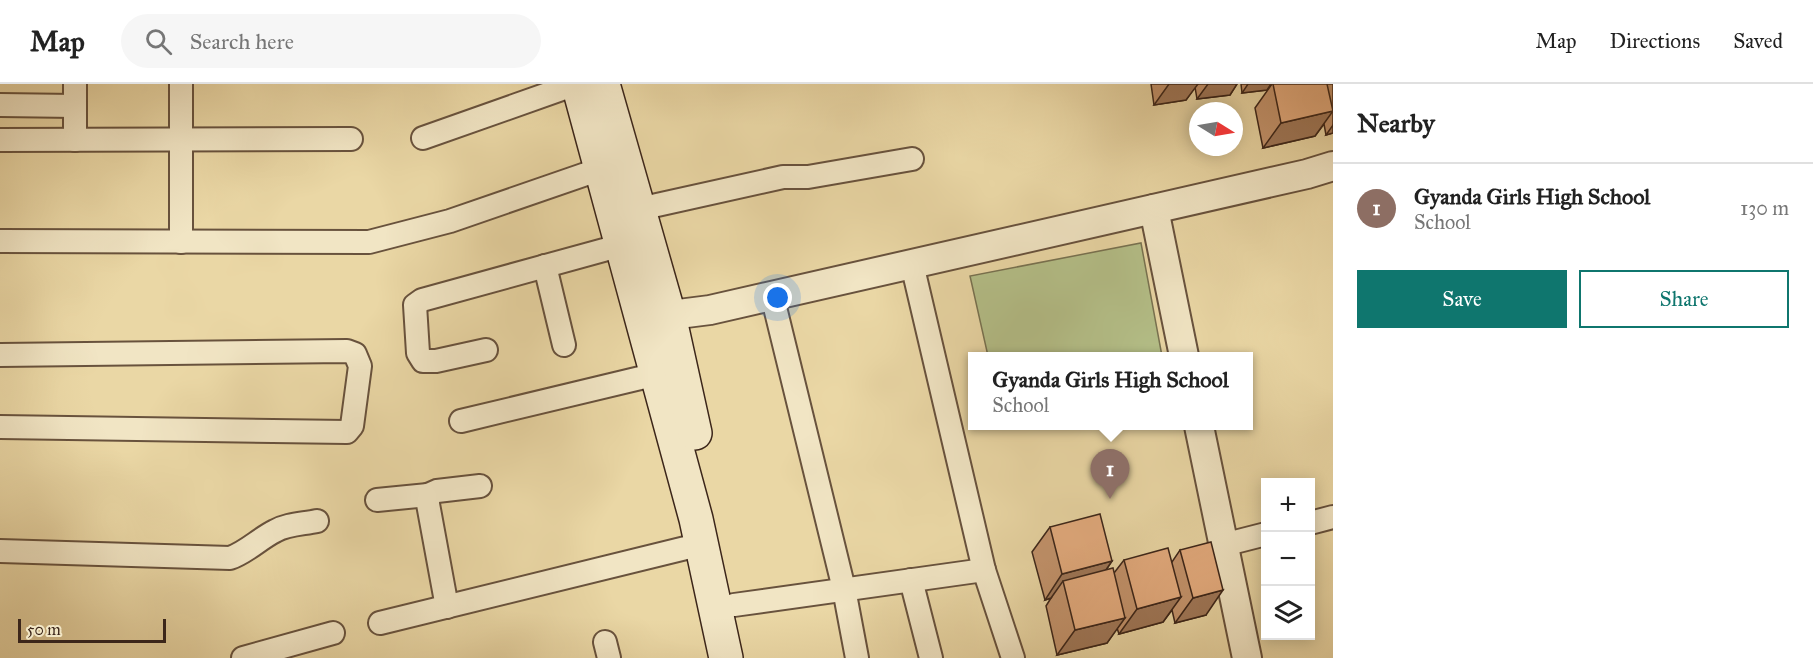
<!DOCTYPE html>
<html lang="en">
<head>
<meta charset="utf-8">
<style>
  :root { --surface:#fff; --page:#f6f6f6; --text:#222; --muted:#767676; --line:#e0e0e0; --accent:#0f766e }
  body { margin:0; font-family:"IM FELL Great Primer",serif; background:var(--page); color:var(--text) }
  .controls { position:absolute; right:18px; bottom:18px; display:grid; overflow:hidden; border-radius:0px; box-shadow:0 3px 15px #0003 }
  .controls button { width:54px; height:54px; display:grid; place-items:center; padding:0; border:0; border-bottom:2px solid var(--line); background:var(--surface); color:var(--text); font:30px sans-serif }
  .compass { position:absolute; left:1189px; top:18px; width:54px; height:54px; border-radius:50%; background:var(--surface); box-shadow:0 3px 15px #0003; rotate:101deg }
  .scale { position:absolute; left:18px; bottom:15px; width:148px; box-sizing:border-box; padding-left:6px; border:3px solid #3c261a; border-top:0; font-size:16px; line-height:21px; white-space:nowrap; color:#3c261a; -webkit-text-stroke:4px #f1e5c4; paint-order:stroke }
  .you { position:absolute; left:778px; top:214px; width:21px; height:21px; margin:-15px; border:4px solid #fff; border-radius:50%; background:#1a73e8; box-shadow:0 0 0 9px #1a73e833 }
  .badge { display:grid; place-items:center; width:39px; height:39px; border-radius:50%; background:var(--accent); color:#fff; font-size:20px; font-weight:700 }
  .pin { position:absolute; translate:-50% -50px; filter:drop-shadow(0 2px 3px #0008) }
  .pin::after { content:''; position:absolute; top:32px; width:21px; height:18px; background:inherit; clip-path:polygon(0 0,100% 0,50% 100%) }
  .popup { position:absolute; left:968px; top:268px; width:285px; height:78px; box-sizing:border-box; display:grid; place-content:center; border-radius:0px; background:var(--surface); filter:drop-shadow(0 2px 4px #0005); font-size:20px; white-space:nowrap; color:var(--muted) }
  .popup b { font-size:22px; color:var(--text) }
  .popup::after { content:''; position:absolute; left:50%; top:100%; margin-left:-12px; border:12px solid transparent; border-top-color:var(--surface) }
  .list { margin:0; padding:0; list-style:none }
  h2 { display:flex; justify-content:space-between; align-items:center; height:78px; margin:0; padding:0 24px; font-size:26px }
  h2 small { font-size:20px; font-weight:400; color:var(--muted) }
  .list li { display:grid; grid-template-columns:39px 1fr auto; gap:18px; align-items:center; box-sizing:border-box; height:90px; padding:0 24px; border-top:2px solid var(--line) }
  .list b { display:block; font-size:22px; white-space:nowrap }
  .list p { margin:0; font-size:20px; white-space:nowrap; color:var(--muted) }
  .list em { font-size:20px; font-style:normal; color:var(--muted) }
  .actions { display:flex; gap:12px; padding:18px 24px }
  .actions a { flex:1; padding:14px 0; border:2px solid var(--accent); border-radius:0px; text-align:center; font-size:21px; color:var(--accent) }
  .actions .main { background:var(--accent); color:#fff }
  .icon { flex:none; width:33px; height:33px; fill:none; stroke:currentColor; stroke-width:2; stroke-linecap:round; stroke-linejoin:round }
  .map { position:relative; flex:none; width:1333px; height:574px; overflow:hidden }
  header { display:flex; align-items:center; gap:36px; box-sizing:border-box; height:84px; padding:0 30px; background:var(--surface); border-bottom:2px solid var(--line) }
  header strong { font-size:28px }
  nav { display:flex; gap:33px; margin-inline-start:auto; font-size:21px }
  .search { width:420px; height:54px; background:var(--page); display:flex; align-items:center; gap:15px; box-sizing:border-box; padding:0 21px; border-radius:33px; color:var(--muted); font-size:22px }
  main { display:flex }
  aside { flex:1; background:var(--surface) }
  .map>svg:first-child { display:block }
</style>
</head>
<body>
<header>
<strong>Map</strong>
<div class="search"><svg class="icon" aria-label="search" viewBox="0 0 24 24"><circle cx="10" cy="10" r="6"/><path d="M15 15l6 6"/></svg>Search here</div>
<nav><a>Map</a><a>Directions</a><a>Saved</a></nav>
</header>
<main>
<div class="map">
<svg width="1333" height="574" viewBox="0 0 1333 574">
  <rect width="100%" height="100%" fill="#ead7a5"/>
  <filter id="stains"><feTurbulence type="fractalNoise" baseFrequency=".00333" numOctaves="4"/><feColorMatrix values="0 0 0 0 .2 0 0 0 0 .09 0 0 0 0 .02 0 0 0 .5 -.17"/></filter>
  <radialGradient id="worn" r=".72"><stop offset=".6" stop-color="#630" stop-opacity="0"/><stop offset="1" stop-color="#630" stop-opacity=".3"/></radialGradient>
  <path fill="#b4bf88" stroke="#787251" stroke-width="1.5" d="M1141,159L1162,272H988L970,192Z"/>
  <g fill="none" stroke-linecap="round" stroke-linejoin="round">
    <g stroke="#68523d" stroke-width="26">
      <g id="minor">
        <path d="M75,0V56"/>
        <path d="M181,0V158"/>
        <path d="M0,21L75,22"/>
        <path d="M423,54L576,0"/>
        <path d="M0,56L351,55"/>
        <path d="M639,125L783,93H808L912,75"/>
        <path d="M0,157L369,158L450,137L615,80"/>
        <path d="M912,180L984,486L1013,574"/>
        <path d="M545,182L564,261"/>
        <path d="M772,211L844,505L857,574"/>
        <path d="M486,266L436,277H423L418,269L415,221L422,216L622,161"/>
        <path d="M0,271L347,267L355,270L360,282L352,342L347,348L0,343"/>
        <path d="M461,337L657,290"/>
        <path d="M377,416L428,411"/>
        <path d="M1310,439L1333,433"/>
        <path d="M1223,461L1266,450"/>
        <path d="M0,467L230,474C247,468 259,455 275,447C287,440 303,440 317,437"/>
        <path d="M911,496L931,574"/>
        <path d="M734,521L984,486"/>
        <path d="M447,523L428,420V411L437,407L480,402"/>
        <path d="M380,539L702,460"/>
        <path d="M605,558L609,574"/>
        <path d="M243,574L333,549"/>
      </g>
    </g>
    <g stroke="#68523d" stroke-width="32">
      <g id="tertiary">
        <path d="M1154,125L1184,272"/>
        <path d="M647,234L710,226L1307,90L1333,82"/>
        <path d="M1199,342L1247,574"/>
      </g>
    </g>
    <g stroke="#3c261a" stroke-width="36">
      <g id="secondary">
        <path d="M578,0L696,435L726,574"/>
        <path d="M603,0L669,231L695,349"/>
      </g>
    </g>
    <use href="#minor" stroke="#f1e5c4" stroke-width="22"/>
    <use href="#tertiary" stroke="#f1e5c4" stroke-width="28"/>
    <use href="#secondary" stroke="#f1e5c4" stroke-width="33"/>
  </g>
  <g fill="#c4946d" stroke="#3c261a" stroke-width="1.5">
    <path d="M1151,0H1237L1230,11L1197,15L1195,3L1186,16L1154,21Z"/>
    <path d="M1241,0H1271L1267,6L1242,9Z"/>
    <path d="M1272,0H1333V49L1326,51L1324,40L1315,52L1263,64L1255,24Z"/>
    <path d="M1050,443L1112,477L1106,486L1114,489L1124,476L1172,478L1180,466L1206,531L1175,539L1172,526L1163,538L1119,550L1117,544L1107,559L1057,571L1046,522L1051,514L1045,516L1032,468Z"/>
  </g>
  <g fill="#a07859" stroke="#3c261a" stroke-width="1.5">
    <path d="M1169,0H1198L1186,16L1154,21Z"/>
    <path d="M1208,0H1237L1230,11L1197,15Z"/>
    <path d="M1248,0H1271L1267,6L1242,9Z"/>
    <path d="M1333,27L1315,52L1263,64L1281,39Z"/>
    <path d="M1333,41V49L1326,51Z"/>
    <path d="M1112,477L1095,502L1063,497L1051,514L1045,516L1062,490Z"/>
    <path d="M1223,506L1206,531L1175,539L1193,514Z"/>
    <path d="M1181,513L1163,538L1119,550L1137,525Z"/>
    <path d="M1125,534L1107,559L1057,571L1075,546Z"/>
  </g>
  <g fill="#e4ac7f" stroke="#3c261a" stroke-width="1.5">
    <path d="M1273,0H1327L1333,27L1281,39Z"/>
    <path d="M1100,430L1112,477L1062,490L1050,443Z"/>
    <path d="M1211,458L1223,506L1193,514L1180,466Z"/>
    <path d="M1168,464L1181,513L1137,525L1124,476Z"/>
    <path d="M1113,484L1125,534L1075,546L1063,497Z"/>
  </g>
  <rect width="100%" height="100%" filter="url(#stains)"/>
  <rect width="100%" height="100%" fill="url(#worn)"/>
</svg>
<div class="controls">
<button>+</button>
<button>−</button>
<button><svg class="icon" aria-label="layers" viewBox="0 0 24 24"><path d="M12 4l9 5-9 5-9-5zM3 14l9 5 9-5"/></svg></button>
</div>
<svg class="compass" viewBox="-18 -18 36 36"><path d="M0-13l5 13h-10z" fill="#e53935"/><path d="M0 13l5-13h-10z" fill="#767676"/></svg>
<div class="scale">50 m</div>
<div class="you"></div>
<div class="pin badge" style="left:1110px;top:415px;background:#8d6e63">1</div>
<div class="popup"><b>Gyanda Girls High School</b>School</div>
</div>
<aside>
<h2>Nearby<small></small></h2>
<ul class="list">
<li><span class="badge" style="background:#8d6e63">1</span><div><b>Gyanda Girls High School</b><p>School</p></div><em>130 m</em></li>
</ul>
<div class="actions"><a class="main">Save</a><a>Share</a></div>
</aside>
</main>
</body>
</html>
